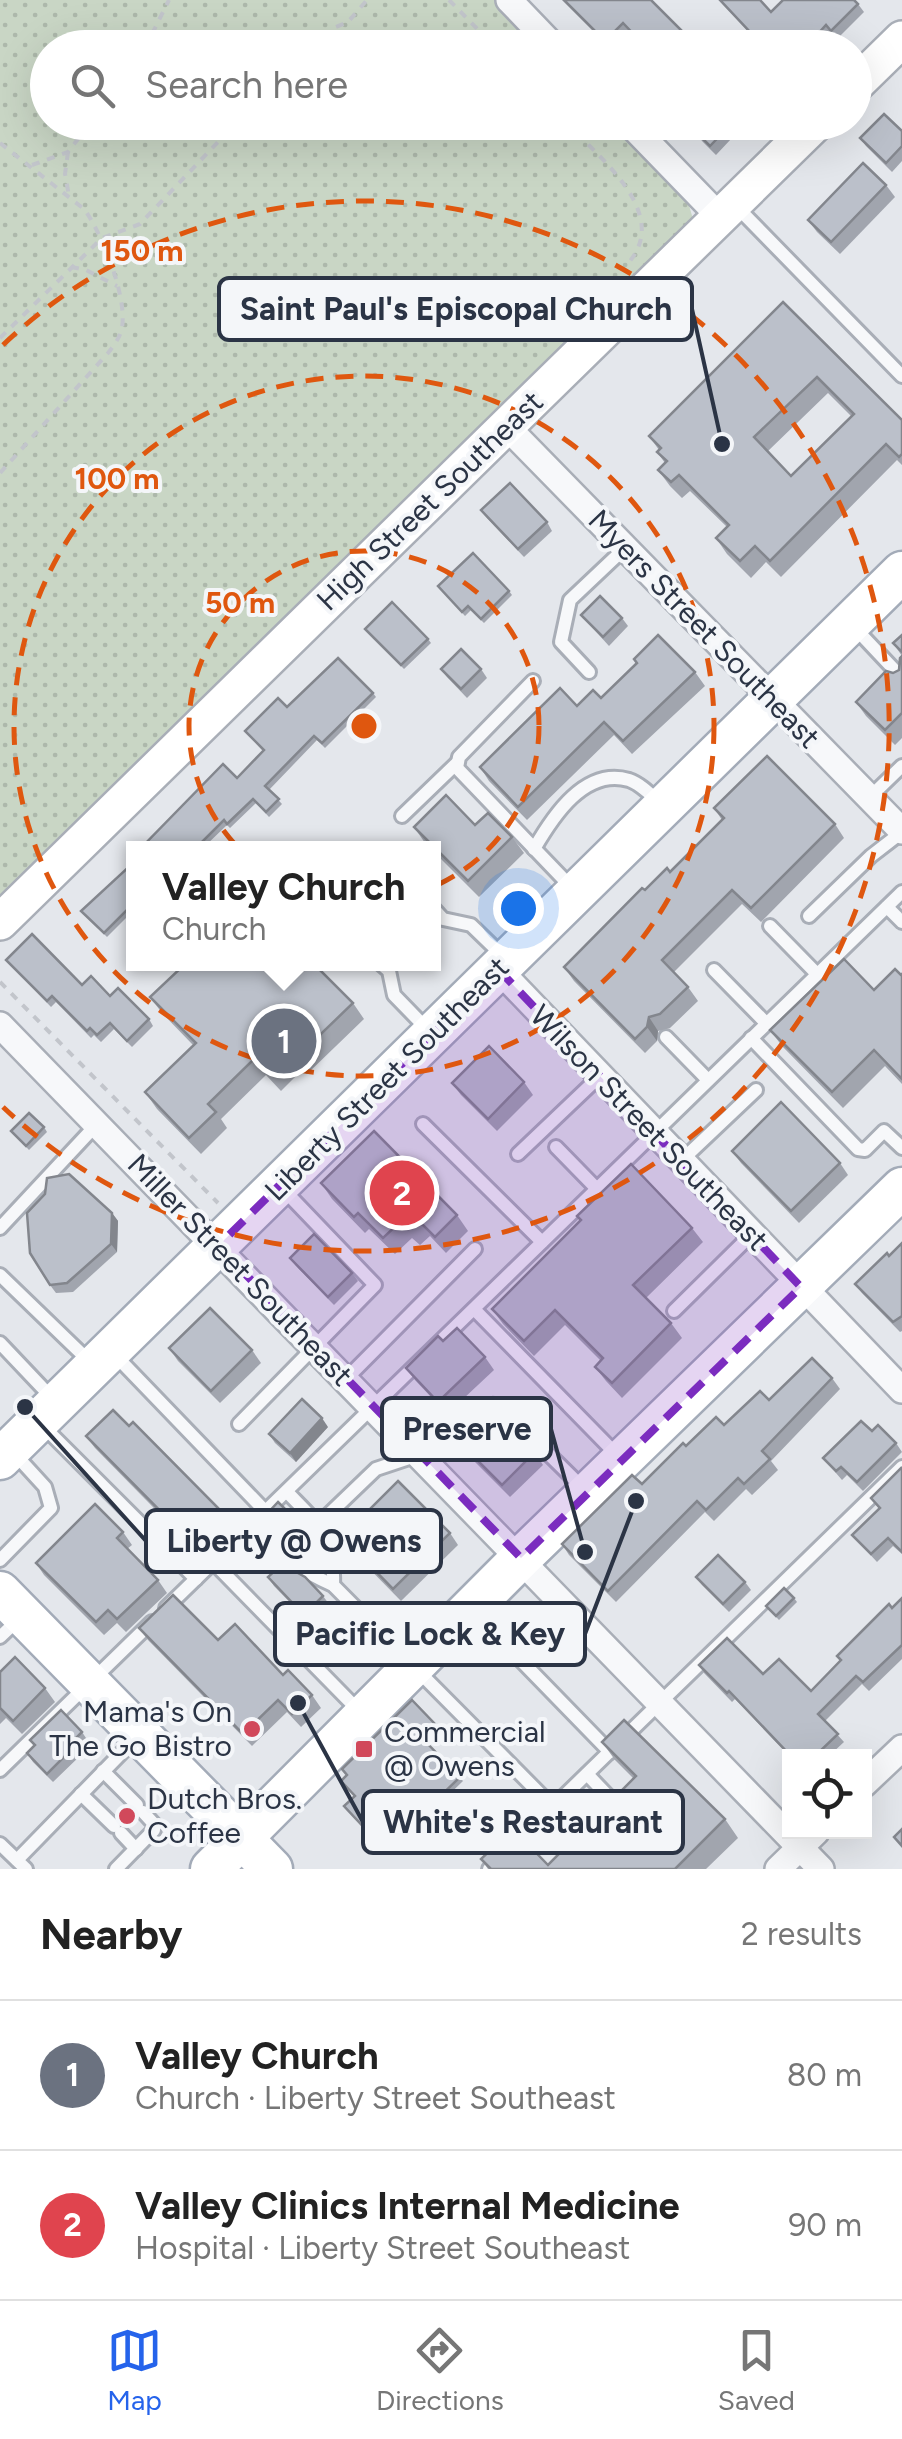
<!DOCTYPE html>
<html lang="en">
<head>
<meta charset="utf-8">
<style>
  :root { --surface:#fff; --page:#f2f2f2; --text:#222; --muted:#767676; --line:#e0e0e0; --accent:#2563eb }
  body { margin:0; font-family:Figtree,sans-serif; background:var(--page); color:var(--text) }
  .controls { position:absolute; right:30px; bottom:30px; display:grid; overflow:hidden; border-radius:0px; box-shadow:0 10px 40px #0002 }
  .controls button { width:90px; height:90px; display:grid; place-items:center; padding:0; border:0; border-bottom:2px solid var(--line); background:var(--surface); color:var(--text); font:50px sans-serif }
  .you { position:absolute; left:518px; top:908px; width:35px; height:35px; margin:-25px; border:8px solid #fff; border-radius:50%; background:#1a73e8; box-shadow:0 0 0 15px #1a73e833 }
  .badge { display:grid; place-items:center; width:65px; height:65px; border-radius:50%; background:var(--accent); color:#fff; font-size:32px; font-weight:700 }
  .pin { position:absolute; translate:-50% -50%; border:5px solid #fff; box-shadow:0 2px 10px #0006 }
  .popup { position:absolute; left:126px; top:841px; width:315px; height:130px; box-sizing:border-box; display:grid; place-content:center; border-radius:0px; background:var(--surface); filter:drop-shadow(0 2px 8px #0005); font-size:32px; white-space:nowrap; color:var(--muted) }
  .popup b { font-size:38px; color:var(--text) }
  .popup::after { content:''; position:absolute; left:50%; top:100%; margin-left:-20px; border:20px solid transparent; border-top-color:var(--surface) }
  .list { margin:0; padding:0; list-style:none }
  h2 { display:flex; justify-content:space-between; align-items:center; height:130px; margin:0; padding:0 40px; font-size:42px }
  h2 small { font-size:32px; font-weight:400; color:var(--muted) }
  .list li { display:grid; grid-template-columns:65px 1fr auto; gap:30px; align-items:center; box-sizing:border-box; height:150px; padding:0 40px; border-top:2px solid var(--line) }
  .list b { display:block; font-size:38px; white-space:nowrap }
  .list p { margin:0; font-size:32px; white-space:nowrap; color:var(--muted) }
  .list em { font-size:32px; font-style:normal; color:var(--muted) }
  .icon { flex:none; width:55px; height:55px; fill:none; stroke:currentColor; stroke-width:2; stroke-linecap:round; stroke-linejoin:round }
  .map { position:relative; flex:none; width:902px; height:1869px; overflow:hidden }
  .search { position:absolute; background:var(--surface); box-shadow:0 10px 40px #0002; left:30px; right:30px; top:30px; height:110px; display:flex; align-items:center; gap:25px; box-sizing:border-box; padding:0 35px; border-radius:55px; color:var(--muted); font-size:38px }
  .sheet { height:430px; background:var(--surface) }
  nav { display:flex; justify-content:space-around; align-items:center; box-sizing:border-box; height:140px; border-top:2px solid var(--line); background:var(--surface); font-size:28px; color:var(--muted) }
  nav a { display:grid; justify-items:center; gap:5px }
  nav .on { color:var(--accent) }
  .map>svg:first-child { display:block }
</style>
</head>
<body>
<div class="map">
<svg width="902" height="1869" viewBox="0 0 902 1869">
  <defs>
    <pattern id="park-dots" width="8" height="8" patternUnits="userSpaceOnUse" patternTransform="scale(2.5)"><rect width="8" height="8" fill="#c9d6c5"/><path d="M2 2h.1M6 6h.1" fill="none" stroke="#adb8ab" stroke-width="1.8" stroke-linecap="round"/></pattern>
  </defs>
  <rect width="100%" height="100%" fill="#e4e7ec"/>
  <path fill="url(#park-dots)" d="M0,0H495L542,47L48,48V122L615,123L686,195L693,219L688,230L0,905Z"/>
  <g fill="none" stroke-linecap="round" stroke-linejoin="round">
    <g stroke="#a9aeb7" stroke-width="18">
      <g id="lane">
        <path d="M736,206L902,376"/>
        <path d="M855,628L902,678"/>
        <path d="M589,672L561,642L570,600L625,548"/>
        <path d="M533,681L459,757L457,768L574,890"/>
        <path d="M869,798L902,766"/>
        <path d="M402,816L457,763"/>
        <path d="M534,849C553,816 585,767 629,780C641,784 652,796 661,804"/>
        <path d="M887,907L902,922"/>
        <path d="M434,909L443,919L471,925L505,958"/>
        <path d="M809,916L871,856L902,832"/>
        <path d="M770,926L817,974"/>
        <path d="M381,964L389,971L394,995L427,1029"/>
        <path d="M714,970L766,1023"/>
        <path d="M666,1037L708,1080"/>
        <path d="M751,1038L858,1149L865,1150L884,1131L902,1148"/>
        <path d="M423,1124L542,1242"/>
        <path d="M556,1147L597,1189"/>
        <path d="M518,1154L600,1076"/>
        <path d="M681,1161L756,1090"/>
        <path d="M0,1228L97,1124"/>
        <path d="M0,1275L89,1361"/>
        <path d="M474,1309L617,1455"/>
        <path d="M674,1311L751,1235"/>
        <path d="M0,1343L53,1399"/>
        <path d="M115,1355L266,1512"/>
        <path d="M346,1379L475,1249"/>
        <path d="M239,1424L375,1285L283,1189"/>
        <path d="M44,1427L196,1579"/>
        <path d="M430,1465L493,1405L507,1413L583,1488"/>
        <path d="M287,1492C319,1525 335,1536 333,1585"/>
        <path d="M326,1517L376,1469L418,1455"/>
        <path d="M250,1527C276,1553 299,1570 333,1585L553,1807"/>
        <path d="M0,1560L51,1508L45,1487L13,1452"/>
        <path d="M214,1563L359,1711"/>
        <path d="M166,1608L902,892"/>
        <path d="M472,1610L610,1752"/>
        <path d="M0,1637L20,1618"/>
        <path d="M0,1770L152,1622"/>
        <path d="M103,1771L137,1805"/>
        <path d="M81,1794L114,1826"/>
        <path d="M535,1824L559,1845L607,1795L587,1774"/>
        <path d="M121,1833L136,1849"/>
        <path d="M0,1844L26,1869"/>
        <path d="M17,1860L137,1737"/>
        <path d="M116,1869L154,1830V1824L143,1812"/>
        <path d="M489,1869L902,1467"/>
      </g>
    </g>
    <g stroke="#a9aeb7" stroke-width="30">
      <g id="street">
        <path d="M509,0L555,48"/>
        <path d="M628,122L721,218"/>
        <path d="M506,426L902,831"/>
        <path d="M498,969L902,1390"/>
        <path d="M0,1025L821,1869"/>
        <path d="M864,1784L902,1748"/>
        <path d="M778,1869L816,1832"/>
      </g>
    </g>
    <g stroke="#a9aeb7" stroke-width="40">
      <g id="secondary">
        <path d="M854,86L902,39"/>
        <path d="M0,922L817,122"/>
      </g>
    </g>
    <g stroke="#a3abb8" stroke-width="45">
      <g id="primary">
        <path d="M0,1459L902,572"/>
        <path d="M0,1592L272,1869"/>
        <path d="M211,1869L521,1558L902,1188"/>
      </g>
    </g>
    <g stroke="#c2c5cb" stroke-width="4" stroke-dasharray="8 8" stroke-linecap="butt">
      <path d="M449,0L496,48"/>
      <path d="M145,48L169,0"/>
      <path d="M312,48L336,27L348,22L367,0"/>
      <path d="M566,122C598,157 670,211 630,261"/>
      <path d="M0,143L84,209C102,233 130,302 121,332C118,340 113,347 108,353L0,473"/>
      <path d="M68,152L65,174L69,196"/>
      <path d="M32,165L68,152L91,122"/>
      <path d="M71,267L86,270L117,286"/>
      <path d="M0,338L102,238L140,224L237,122"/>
      <path d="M0,982L218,1203"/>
    </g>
    <use href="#lane" stroke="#f7f8fa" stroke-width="12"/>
    <use href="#street" stroke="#f7f8fa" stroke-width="25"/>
    <use href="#secondary" stroke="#fff" stroke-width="35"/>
    <use href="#primary" stroke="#fff" stroke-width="40"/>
  </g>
  <g fill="#a1a5ae" fill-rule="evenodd">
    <path d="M562,0H651L699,48H644L628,32L613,48H610Z"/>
    <path d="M719,0L771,12L858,4L864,12L837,39L832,34L819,48H764Z"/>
    <path d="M689,122H747L716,155L702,141L696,132L698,131Z"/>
    <path d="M902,131V161L892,172L866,146L860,138Z"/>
    <path d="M886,185L895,197L840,254L817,232L808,220Z"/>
    <path d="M783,302L902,420V465L897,460L781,577L766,562L751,578L727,554L716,538L727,527L690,491L682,498L670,486L658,470L665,463L657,452L659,450L649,436ZM828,393L852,417L791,476L768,451Z"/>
    <path d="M481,510L547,522L552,531L524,557L487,518Z"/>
    <path d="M438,586L509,591L512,595L484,623L471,610L465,616Z"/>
    <path d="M581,615L622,618L628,626L609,646Z"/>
    <path d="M365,629L428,639L431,643L404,669Z"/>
    <path d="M902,635V738L895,745L866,716L856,702L899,670L902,656L893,643Z"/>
    <path d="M634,659L695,672L705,686L632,754L614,735L527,820L489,781L480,767L577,706L601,698L636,664Z"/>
    <path d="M441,669H481L487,678L467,698L447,677Z"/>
    <path d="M373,693L376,697L325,748L317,740L269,790L282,804L269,817L256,803L230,828L227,825L203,848H141L237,778L263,751L245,731L287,707Z"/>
    <path d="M714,808L835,824L844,838L761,922L742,904L674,972L688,987L698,1001L670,1028L658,1031L657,1041L645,1053L574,981L564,967L645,890L670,872L722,820Z"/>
    <path d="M475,825L512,837L524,853L479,897L434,852V848H431L425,843L414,827Z"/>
    <path d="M134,862V910L107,937L81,911Z"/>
    <path d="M6,960L110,996L149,1019L153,1026L132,1047L114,1029L101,1042L94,1035L91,1038L56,1002L51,1007Z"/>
    <path d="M902,974V1084L885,1066L843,1108L782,1046L770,1030L874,990Z"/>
    <path d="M150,997L353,1003L364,1019L307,1074L302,1070L281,1091L266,1075L221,1119L227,1128L201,1154L157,1109L145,1092L193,1045L162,1013Z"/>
    <path d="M524,1082L533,1095L497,1131L461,1095L452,1083Z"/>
    <path d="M44,1127L47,1132L29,1150L11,1131Z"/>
    <path d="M732,1151L840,1163L848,1175L799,1223L741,1163Z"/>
    <path d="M321,1183L457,1215L468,1231L446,1253L430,1236L420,1245L412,1238L395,1254L369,1229L365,1233L332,1199Z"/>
    <path d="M112,1213L118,1221L117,1252L73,1292L56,1293L50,1285Z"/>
    <path d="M577,1216L692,1228L703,1242L646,1298L671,1323L682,1338L622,1398L606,1381L595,1367L601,1361L565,1325L534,1356L503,1324L492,1309L580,1221Z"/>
    <path d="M902,1243V1331L900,1332L862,1293L855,1284L889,1256Z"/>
    <path d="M290,1258L352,1273L358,1281L334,1305L296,1266Z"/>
    <path d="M443,1341L485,1357L494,1370L447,1414L415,1380L406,1368Z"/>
    <path d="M169,1348L252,1350L261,1363L220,1403L178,1361Z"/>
    <path d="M832,1378L840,1389L771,1461L778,1470L752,1495L746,1489L714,1521L705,1512L616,1602L569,1555L562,1544L642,1484L686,1446L769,1400Z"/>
    <path d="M328,1427L296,1462L275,1443L269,1434Z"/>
    <path d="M872,1431L896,1443L902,1452L863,1491L847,1475L842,1480L823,1458Z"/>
    <path d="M86,1436L225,1515L234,1527L203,1558L95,1448Z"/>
    <path d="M454,1437L535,1452L543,1465L510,1497L463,1450Z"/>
    <path d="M902,1470V1554L893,1546L877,1562L852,1535L879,1509L871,1498Z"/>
    <path d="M295,1512L318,1546L305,1559L269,1525L264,1517Z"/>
    <path d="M123,1532L132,1545L127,1549L158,1580L167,1593L126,1632L117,1623L104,1635L44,1575L36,1563Z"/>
    <path d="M450,1533L458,1545L401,1601L350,1549L342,1537Z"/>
    <path d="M268,1577L323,1596L329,1604L310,1623L274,1586Z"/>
    <path d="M696,1577L745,1582L751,1590L729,1612L702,1585Z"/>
    <path d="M794,1598L797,1602L779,1620L766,1606Z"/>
    <path d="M902,1598V1659L869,1691L862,1684L825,1721L844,1742L829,1756L790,1757L735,1699L732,1702L704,1673L699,1665L763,1674L811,1691L840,1661L837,1656Z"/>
    <path d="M139,1628L218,1640L283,1675L312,1695L321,1708L301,1727L287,1712L252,1746L148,1640Z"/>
    <path d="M0,1672L45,1688L55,1702L22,1734L6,1718L0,1724Z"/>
    <path d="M437,1727L425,1741L463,1781L388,1854L344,1806L354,1796L341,1781L347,1776L342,1769Z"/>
    <path d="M82,1732L88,1741L80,1750L82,1754L53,1782L33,1762L27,1753L34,1746L30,1740Z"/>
    <path d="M602,1742L725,1819L738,1838L706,1869H488L481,1859L548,1865L634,1779L615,1760Z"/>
  </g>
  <g fill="#83868d">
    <path d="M646,40L652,48H645L643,44Z"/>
    <path d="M649,1017L658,1031L657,1041L647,1027Z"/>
    <path d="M112,1213L118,1221L117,1252L111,1244Z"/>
    <path d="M322,1418L328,1427L296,1462L290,1453Z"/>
    <path d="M434,1723L437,1727L424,1741L421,1737Z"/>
  </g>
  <g fill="#bbc0ca" stroke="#83868d" stroke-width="2.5" fill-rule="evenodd">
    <path d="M564,0H651L699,48H654L646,40L643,44L623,23L605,41Z"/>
    <path d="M720,0H760L771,12L783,0H854L858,4L831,31L826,25L805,48H765Z"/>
    <path d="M884,114L902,131V146L886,163L860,138Z"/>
    <path d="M692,122H733L710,146L696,132L699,129Z"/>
    <path d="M863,163L886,185L831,242L808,220Z"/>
    <path d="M783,302L902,420V454L899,457L886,444L770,561L755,546L740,561L716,538L729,525L679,475L671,482L658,470L667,461L657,452L661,448L649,436ZM817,377L854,414L791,476L754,437Z"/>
    <path d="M510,483L547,522L518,549L481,510Z"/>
    <path d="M473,553L509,591L481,619L468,606L462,612L438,586Z"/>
    <path d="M600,596L622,618L603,637L581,615Z"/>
    <path d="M392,602L428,639L401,665L365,629Z"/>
    <path d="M658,635L695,672L623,741L604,722L518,807L480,767L560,688L577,706L593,690L601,698L637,663L634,659Z"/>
    <path d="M902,635V652L893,643Z"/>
    <path d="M461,649L481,669L461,689L441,669Z"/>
    <path d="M902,656V713L885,730L856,702L886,671L893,673L899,670L900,658Z"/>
    <path d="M338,658L373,693L322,743L314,736L265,786L279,799L266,812L253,799L227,824L224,820L196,848H141L223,764L237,778L264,750L245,731L278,698L287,707Z"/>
    <path d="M767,756L835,824L751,908L732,890L662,960L688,987L660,1014L649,1017L647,1027L635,1039L564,967L642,888L645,890L667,868L670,872L724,818L714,808Z"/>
    <path d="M446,795L475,825L488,813L512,837L468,881L414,827Z"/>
    <path d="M134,862V903L104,933L81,911Z"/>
    <path d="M32,934L82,985L91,976L110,996L118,988L149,1019L127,1041L110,1023L97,1035L90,1028L87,1031L52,996L47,1001L6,960Z"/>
    <path d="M844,959L874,990L895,969L901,975L902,974V1079L874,1050L832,1092L770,1030Z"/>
    <path d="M185,964H314L353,1003L296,1058L291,1054L270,1074L254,1059L208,1104L216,1112L189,1138L145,1092L196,1043L150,997Z"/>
    <path d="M489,1046L524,1082L488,1119L452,1083Z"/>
    <path d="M781,1102L840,1163L791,1211L732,1151Z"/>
    <path d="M29,1113L44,1127L26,1146L11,1131Z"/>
    <path d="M374,1131L457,1215L435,1237L418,1220L408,1229L401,1221L383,1238L358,1213L354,1217L321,1183Z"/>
    <path d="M631,1164L692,1228L633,1285L671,1323L612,1383L595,1367L603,1358L555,1310L524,1341L492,1309L581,1220L577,1216Z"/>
    <path d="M69,1174L112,1213L111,1244L67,1283L50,1285L30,1253L27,1213L45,1194L47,1178Z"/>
    <path d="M314,1234L352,1273L328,1297L290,1258Z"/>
    <path d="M902,1243V1316L893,1322L855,1284L887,1253L889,1256Z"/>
    <path d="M210,1308L252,1350L211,1391L169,1348Z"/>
    <path d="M457,1328L485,1357L438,1402L406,1368L438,1336L443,1341Z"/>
    <path d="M812,1358L832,1378L762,1451L770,1459L744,1484L738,1478L706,1510L697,1501L608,1591L562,1544L632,1475L642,1484L683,1443L686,1446L716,1417L724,1425L760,1391L769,1400Z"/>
    <path d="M302,1399L322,1418L290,1453L269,1434Z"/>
    <path d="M487,1405L535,1452L502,1485L454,1437Z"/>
    <path d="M113,1410L129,1426L133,1422L225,1515L194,1545L86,1436Z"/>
    <path d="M861,1421L872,1431L878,1425L896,1443L857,1482L841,1467L836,1471L823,1458Z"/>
    <path d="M901,1468L902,1470V1552L888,1538L871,1554L852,1535L880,1508L871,1498Z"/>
    <path d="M398,1481L450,1533L393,1589L342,1537Z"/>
    <path d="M278,1502L289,1513L295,1512L312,1538L299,1551L264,1517Z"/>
    <path d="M95,1504L123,1532L117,1538L158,1580L117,1619L108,1610L96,1622L36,1563Z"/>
    <path d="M718,1555L745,1582L723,1604L696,1577Z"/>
    <path d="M282,1564L305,1577L323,1596L304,1615L268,1577Z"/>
    <path d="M784,1588L794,1598L776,1616L766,1606Z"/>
    <path d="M173,1595L218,1640L235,1624L283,1675L288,1670L312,1695L292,1714L278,1700L243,1734L139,1628Z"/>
    <path d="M902,1598V1645L863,1682L856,1676L818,1714L838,1734L815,1756H791L729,1691L727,1693L699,1665L727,1638L763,1674L779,1659L811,1691L841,1660L837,1656L889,1604L892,1608Z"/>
    <path d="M15,1657L45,1688L13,1721L0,1708V1672Z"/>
    <path d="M412,1700L434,1723L421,1737L460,1777L385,1850L344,1806L355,1796L341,1781L347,1775L342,1769Z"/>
    <path d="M61,1710L82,1732L73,1741L76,1745L47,1774L27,1753L35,1745L30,1740Z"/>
    <path d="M624,1720L725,1819L675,1869H491L481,1859L513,1829L548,1865L636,1776L602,1742Z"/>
    <path d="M902,1829V1846L894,1837Z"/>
  </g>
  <path fill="#7b2cbf" fill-opacity="0.2" stroke="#7b2cbf" stroke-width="8" stroke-dasharray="20 12" stroke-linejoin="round" d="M498,969L801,1287L521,1558L218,1246Z"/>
  <g fill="none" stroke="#df570f" stroke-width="5" stroke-dasharray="18 12">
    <circle cx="364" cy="726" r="175"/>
    <circle cx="364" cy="726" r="350"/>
    <path d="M3 345A525 525 0 1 1 3 1107"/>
  </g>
  <g fill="#d1495b" stroke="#f4f6f9" stroke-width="4">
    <circle cx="252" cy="1729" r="10"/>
    <rect x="354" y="1739" width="20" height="20" rx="5"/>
    <circle cx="127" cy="1816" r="10"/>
  </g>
  <g text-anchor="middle" stroke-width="8" stroke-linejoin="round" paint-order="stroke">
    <g font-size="30" fill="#2b3445" stroke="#f4f6f9">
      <text transform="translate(430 501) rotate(-44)" y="10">High Street Southeast</text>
      <text transform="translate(704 629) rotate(46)" y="10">Myers Street Southeast</text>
      <text transform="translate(387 1079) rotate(-45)" y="10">Liberty Street Southeast</text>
      <text transform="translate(649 1128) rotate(46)" y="10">Wilson Street Southeast</text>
      <text transform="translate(240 1270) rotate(46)" y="10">Miller Street Southeast</text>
    </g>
    <g font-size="30" fill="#2b3445" stroke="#f4f6f9" text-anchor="start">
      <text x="232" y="1722" text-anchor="end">Mama's On<tspan x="232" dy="34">The Go Bistro</tspan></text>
      <text x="384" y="1742">Commercial<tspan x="384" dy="34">@ Owens</tspan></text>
      <text x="147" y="1809">Dutch Bros.<tspan x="147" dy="34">Coffee</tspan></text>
    </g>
  </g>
  <circle cx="364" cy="726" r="15" fill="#df570f" stroke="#f4f6f9" stroke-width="5"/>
  <g font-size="30" text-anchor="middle" font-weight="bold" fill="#df570f" stroke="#f4f6f9" stroke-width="8" stroke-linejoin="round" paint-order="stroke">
    <text x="142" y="261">150 m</text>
    <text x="117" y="489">100 m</text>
    <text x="240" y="613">50 m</text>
  </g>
  <path fill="none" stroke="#2b3445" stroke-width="4" d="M722 444L692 309M585 1552L551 1429M25 1407L146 1541M636 1501L585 1634M298 1703L363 1822"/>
  <g fill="#2b3445" stroke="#f4f6f9" stroke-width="4">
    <circle cx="722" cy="444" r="10"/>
    <circle cx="585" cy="1552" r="10"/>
    <circle cx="25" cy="1407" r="10"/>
    <circle cx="636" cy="1501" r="10"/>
    <circle cx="298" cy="1703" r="10"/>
  </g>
  <g fill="#f4f6f9" stroke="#2b3445" stroke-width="4">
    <rect x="219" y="278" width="473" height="62" rx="10"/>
    <rect x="382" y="1398" width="169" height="62" rx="10"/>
    <rect x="146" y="1510" width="295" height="62" rx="10"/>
    <rect x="275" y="1603" width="310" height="62" rx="10"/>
    <rect x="363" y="1791" width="320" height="62" rx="10"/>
  </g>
  <g font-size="32" text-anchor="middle" font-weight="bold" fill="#2b3445">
    <text x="456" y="320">Saint Paul's Episcopal Church</text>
    <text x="467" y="1440">Preserve</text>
    <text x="294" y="1552">Liberty @ Owens</text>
    <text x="430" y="1645">Pacific Lock &amp; Key</text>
    <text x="523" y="1833">White's Restaurant</text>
  </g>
</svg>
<div class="controls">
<button><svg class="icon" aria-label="locate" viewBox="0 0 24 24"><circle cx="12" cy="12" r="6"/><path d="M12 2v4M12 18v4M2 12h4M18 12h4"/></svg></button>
</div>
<div class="you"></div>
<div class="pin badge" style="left:284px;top:1041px;background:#6b7280">1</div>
<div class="popup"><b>Valley Church</b>Church</div>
<div class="pin badge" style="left:402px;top:1193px;background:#e0444e">2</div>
<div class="search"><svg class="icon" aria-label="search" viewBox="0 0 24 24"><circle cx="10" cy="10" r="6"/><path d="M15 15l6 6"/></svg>Search here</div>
</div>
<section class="sheet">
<h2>Nearby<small>2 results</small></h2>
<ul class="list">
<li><span class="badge" style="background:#6b7280">1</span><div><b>Valley Church</b><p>Church · Liberty Street Southeast</p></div><em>80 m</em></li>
<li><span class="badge" style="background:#e0444e">2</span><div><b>Valley Clinics Internal Medicine</b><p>Hospital · Liberty Street Southeast</p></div><em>90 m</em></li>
</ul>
</section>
<nav>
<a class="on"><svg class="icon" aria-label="map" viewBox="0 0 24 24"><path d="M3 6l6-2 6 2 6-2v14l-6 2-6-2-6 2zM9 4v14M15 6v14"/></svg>Map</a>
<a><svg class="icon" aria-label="directions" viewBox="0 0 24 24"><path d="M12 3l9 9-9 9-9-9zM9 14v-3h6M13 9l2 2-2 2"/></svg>Directions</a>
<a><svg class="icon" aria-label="saved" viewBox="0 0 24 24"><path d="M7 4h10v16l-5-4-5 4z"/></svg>Saved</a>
</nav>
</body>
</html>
